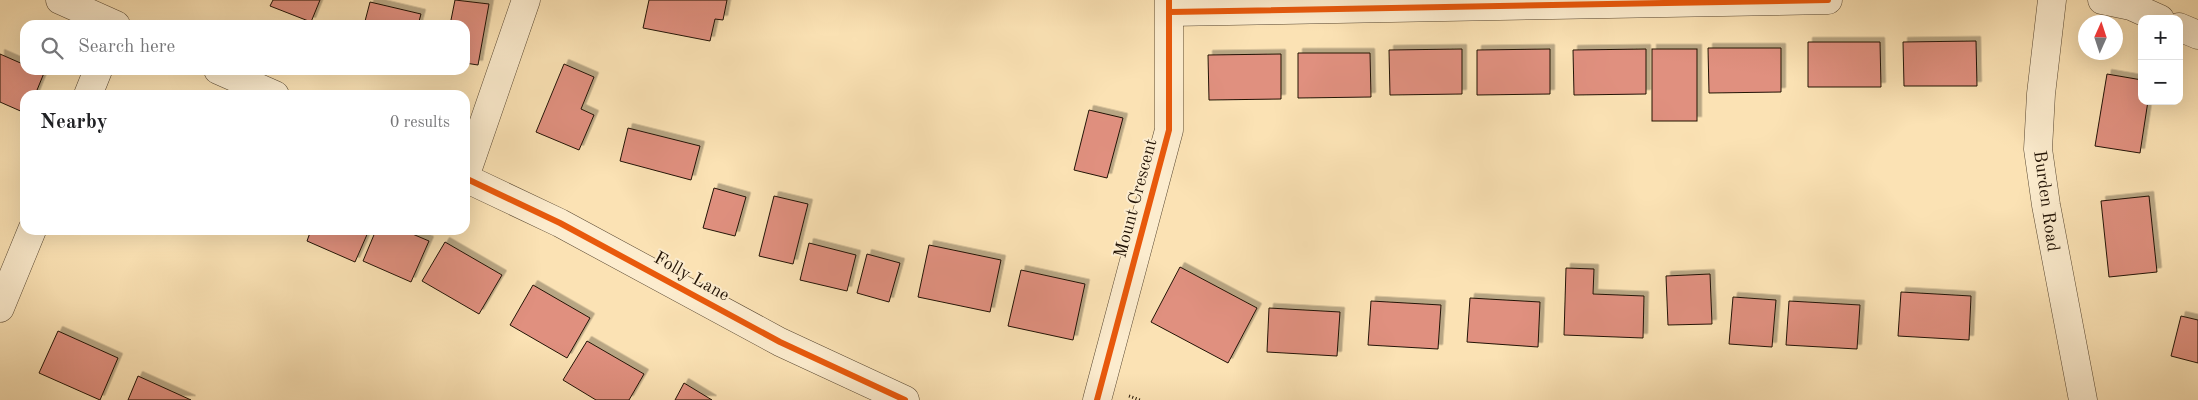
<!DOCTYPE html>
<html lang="en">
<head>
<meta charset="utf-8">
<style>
  :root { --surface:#fff; --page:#f6f6f6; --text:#202124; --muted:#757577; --line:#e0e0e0 }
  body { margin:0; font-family:"Old Standard TT",serif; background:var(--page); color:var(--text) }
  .controls { position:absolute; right:15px; top:15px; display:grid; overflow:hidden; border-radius:10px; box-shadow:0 5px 20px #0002 }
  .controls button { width:45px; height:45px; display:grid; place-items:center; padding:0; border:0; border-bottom:1px solid var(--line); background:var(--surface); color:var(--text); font:25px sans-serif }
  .compass { position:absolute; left:2078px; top:15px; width:45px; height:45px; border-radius:50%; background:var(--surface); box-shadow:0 5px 20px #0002; rotate:3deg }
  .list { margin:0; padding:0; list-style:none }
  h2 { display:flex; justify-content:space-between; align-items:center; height:65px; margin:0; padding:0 20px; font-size:21px }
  h2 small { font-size:16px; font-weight:400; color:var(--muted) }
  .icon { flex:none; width:28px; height:28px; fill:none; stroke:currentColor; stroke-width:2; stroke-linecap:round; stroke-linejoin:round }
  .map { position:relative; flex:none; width:2198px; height:400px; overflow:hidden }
  .search { position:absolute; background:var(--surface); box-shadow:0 5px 20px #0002; left:20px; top:20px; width:450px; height:55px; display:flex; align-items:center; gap:12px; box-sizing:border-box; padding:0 18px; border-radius:15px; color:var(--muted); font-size:19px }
  .panel { position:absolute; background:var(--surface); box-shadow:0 5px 20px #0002; left:20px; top:90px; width:450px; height:145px; border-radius:15px }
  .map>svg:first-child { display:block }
</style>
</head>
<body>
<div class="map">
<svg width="2198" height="400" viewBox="0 0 2198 400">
  <defs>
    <filter id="shadow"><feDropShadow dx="4.5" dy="-4.5" stdDeviation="0" flood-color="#0004"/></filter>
  </defs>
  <rect width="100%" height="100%" fill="#fbe2b4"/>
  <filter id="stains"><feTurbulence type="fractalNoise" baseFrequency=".004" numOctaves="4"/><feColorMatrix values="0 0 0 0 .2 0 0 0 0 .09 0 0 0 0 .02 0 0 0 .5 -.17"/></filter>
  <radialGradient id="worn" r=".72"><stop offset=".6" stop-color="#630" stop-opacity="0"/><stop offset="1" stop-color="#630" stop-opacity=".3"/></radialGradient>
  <g fill="#e0907f" stroke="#221305" filter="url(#shadow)">
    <path d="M273,0H320L311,22L270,6Z"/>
    <path d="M455,0L489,4L478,65L465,63V25H450Z"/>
    <path d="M649,0H727L723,20L715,19L710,41L643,28Z"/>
    <path d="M370,2L421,14L418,25H364Z"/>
    <path d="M1976,41L1977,86H1904L1903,42Z"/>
    <path d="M1808,42H1880L1881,87H1808Z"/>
    <path d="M1708,48H1781V92L1709,93Z"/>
    <path d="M1462,49V94L1390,95L1389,50Z"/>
    <path d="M1550,49V94L1477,95V50Z"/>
    <path d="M1646,49V94L1574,95L1573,50Z"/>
    <rect x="1652" y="49" width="45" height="72"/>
    <path d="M1298,53H1370L1371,97L1298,98Z"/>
    <path d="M0,54L25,65V70H38L44,73L35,95H25V113L0,102Z"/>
    <path d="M1281,54V99L1209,100L1208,55Z"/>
    <path d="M564,64L594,77L581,109L594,115L579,150L536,132Z"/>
    <path d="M2107,74L2142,80V101H2148L2140,153L2095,146Z"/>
    <path d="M1089,110L1123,118L1107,178L1074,170Z"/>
    <path d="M628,128L700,146L691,180L620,161Z"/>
    <path d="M714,188L746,197L735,236L703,228Z"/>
    <path d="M774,196L808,204L793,264L759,256Z"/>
    <path d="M2149,196L2157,272L2109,277L2101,201Z"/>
    <path d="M285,230H296L294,234Z"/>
    <path d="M311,230H369L355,262L307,241Z"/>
    <path d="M376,230H403L429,241L411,282L363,261Z"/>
    <path d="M445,242L502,275L479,314L422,281Z"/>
    <path d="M809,243L856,255L847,291L800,280Z"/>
    <path d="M929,245L1001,260L990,312L918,297Z"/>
    <path d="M867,254L900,263L889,302L857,293Z"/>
    <path d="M1180,267L1257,308L1228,363L1151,322Z"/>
    <path d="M1566,268L1594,269L1593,294L1644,296L1643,338L1564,335Z"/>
    <path d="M1021,270L1085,284L1073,340L1008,326Z"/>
    <path d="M1710,274L1712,324L1668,325L1666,276Z"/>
    <path d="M533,285L590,318L567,358L510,325Z"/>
    <path d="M1901,292L1971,296L1969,340L1898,336Z"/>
    <path d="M1733,297L1776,300L1772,347L1729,344Z"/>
    <path d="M1470,298L1540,302L1538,347L1467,342Z"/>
    <path d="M1371,301L1441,305L1438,349L1368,345Z"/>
    <path d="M1789,301L1860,305L1857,349L1786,345Z"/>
    <path d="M1269,308L1340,312L1337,356L1267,352Z"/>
    <path d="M2181,316L2198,320V363L2171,356Z"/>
    <path d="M58,331L118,358L100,400L39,373Z"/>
    <path d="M587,341L644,374L629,400H596L563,380Z"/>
    <path d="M138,376L191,400H128Z"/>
    <path d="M684,383L712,400H675Z"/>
  </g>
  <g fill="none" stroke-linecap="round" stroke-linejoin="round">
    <g stroke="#584731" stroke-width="29">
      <g id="minor">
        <path d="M60,0L116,25"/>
        <path d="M2052,0L2041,94L2038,149L2046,205L2083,400"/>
        <path d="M2102,0L2131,6L2160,19"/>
        <path d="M1170,12L1828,0"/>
        <path d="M2179,27L2198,35"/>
        <path d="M218,70L275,95"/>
        <path d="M88,95L98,70"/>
        <path d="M465,177L526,0"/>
        <path d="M465,178L560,223L780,342L905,400"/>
        <path d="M0,308L32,230"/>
        <path d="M1097,400L1169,130V0"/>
      </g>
    </g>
    <path stroke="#221305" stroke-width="3" stroke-dasharray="1 2.5" stroke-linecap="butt" d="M1129,396L1140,400"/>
    <use href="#minor" stroke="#fcecce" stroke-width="28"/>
    <g stroke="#fcecce" stroke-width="9">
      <g id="cycleway">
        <path d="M1170,12L1828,0"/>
        <path d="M465,178L560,223L780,342L905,400"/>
        <path d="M1097,400L1169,130V0"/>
      </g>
    </g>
    <use href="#cycleway" stroke="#e8590c" stroke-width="6"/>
  </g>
  <g text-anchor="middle" stroke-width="4" stroke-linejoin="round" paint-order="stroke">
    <g font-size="18" fill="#221305" stroke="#fcecce">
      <text transform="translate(1135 198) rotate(-75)" y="6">Mount Crescent</text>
      <text transform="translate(2047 201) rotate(82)" y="6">Burden Road</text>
      <text transform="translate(692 276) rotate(29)" y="6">Folly Lane</text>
    </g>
  </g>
  <rect width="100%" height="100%" filter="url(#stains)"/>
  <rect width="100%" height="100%" fill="url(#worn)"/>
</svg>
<div class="controls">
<button>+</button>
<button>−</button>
</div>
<svg class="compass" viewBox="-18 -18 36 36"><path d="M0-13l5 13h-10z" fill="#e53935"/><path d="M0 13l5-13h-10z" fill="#757577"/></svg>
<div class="search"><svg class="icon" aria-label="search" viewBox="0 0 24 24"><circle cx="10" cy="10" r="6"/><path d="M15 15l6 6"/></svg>Search here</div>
<section class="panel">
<h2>Nearby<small>0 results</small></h2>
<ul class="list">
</ul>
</section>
</div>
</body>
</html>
